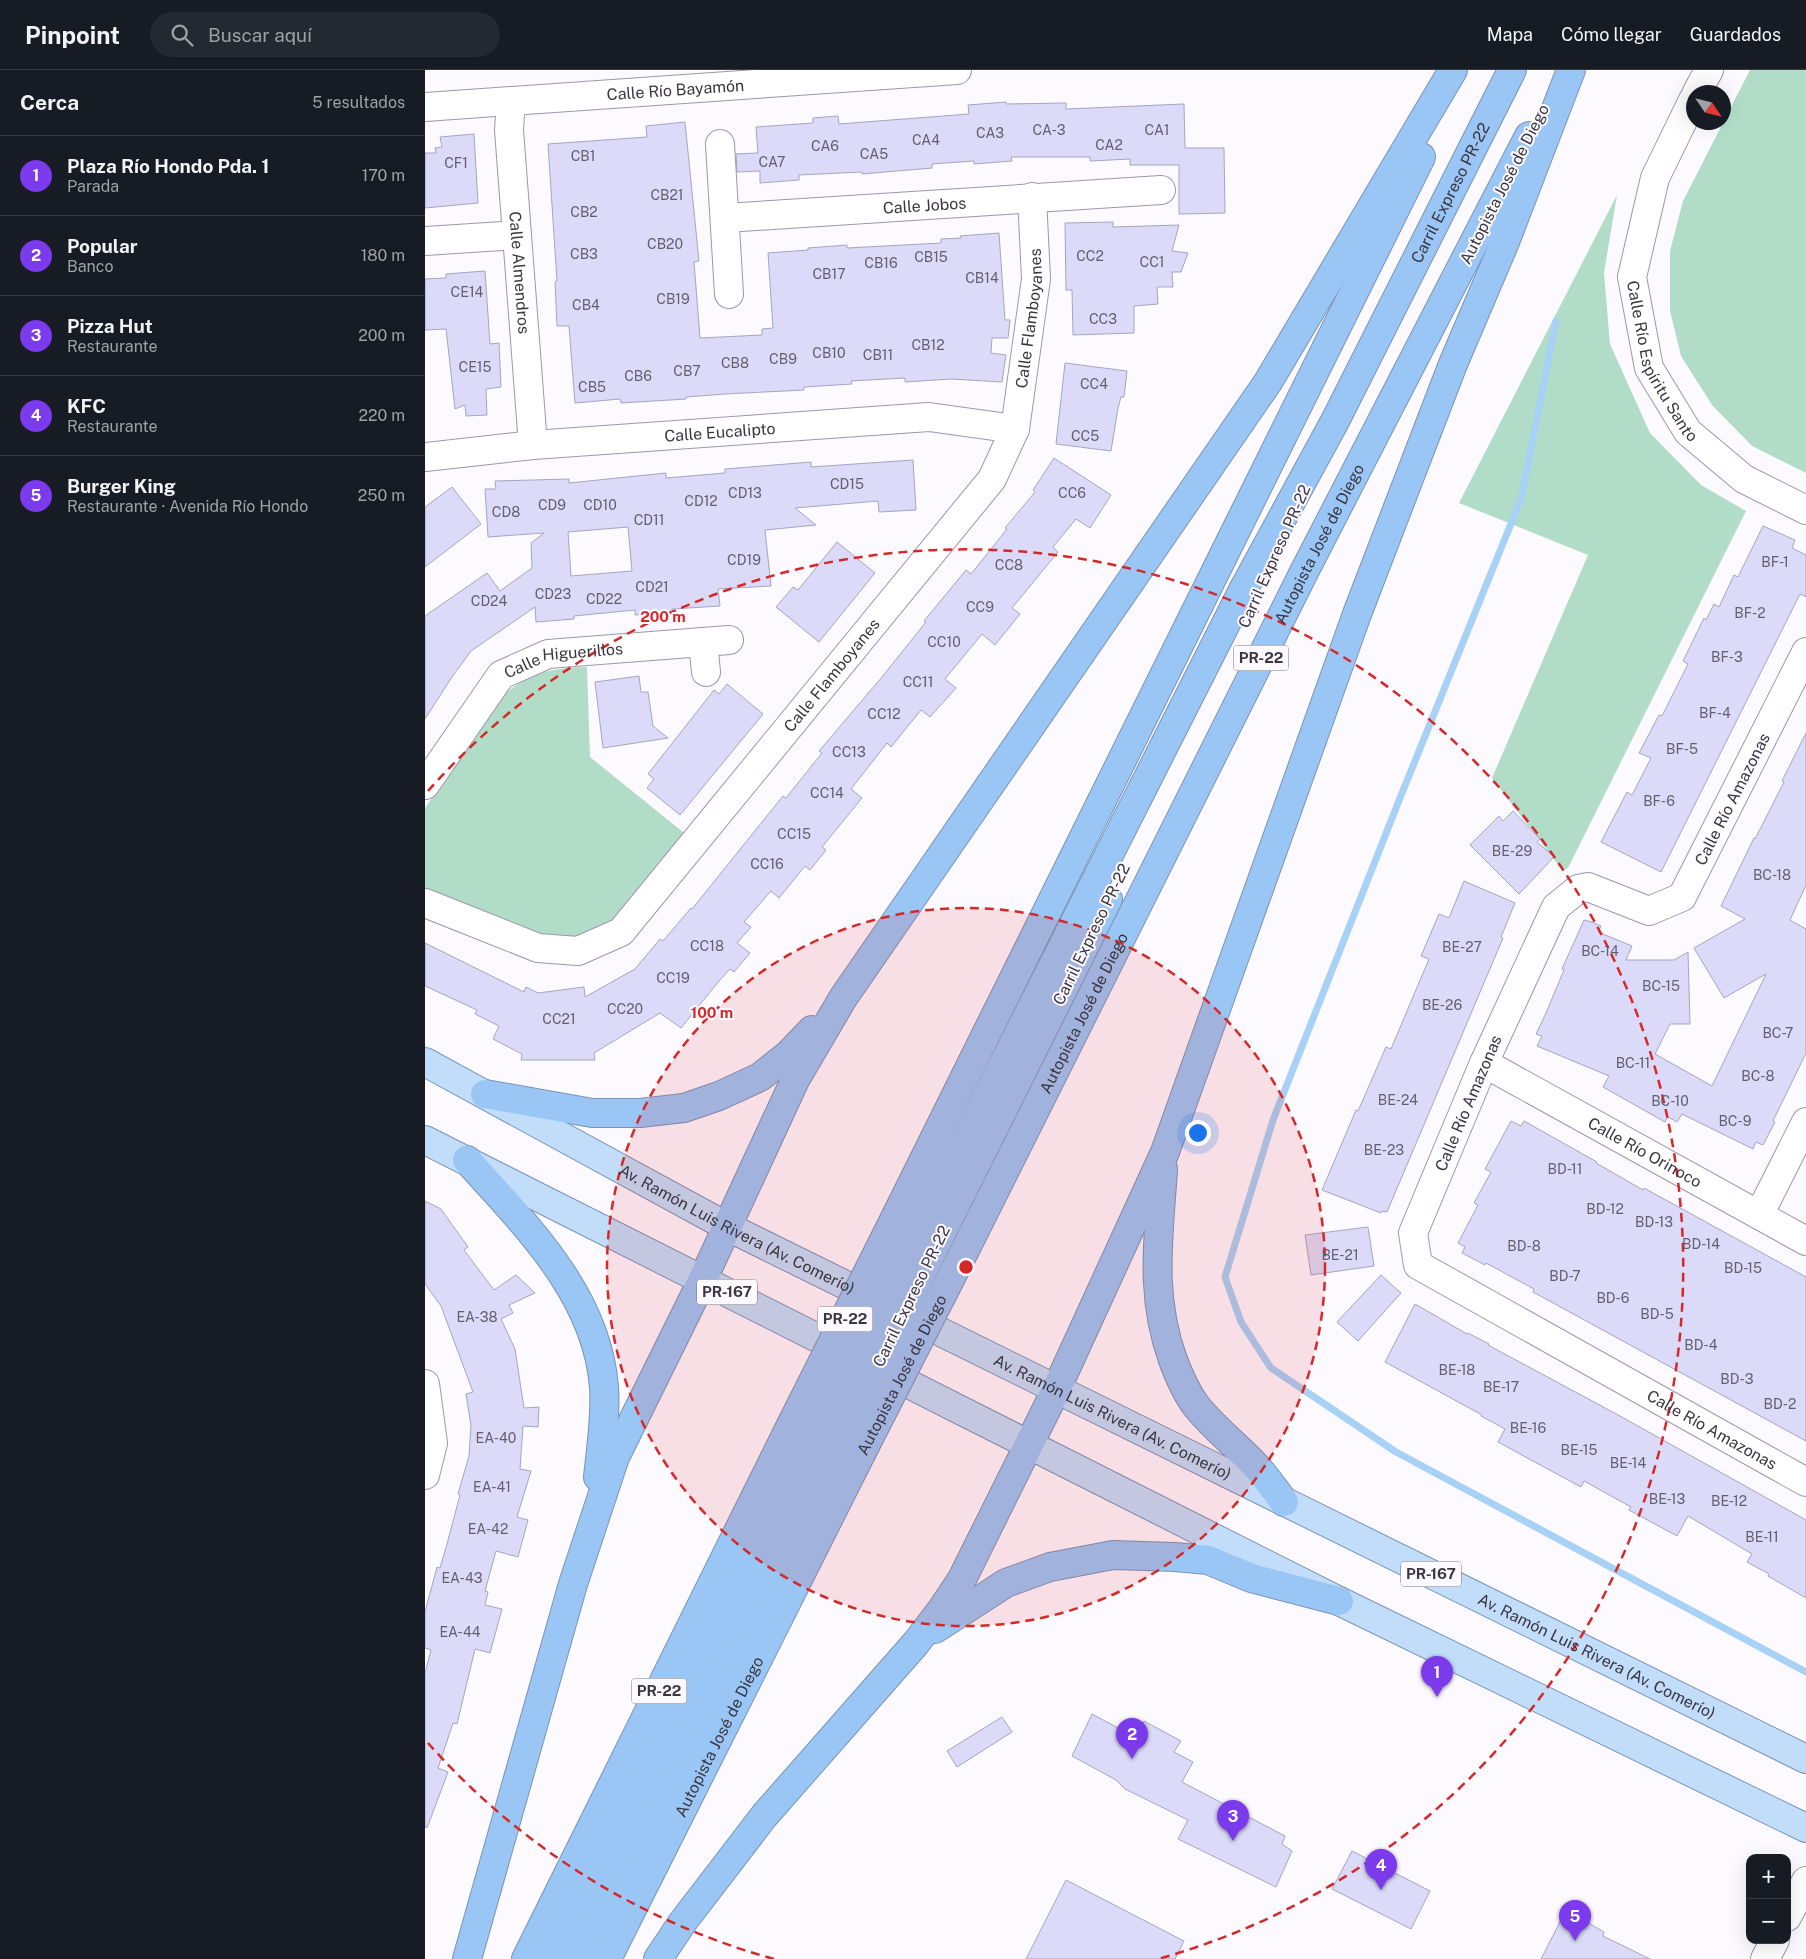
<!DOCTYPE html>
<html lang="es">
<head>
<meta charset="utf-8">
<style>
  :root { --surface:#171b24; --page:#242831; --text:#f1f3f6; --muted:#9ea1a6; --line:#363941; --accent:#7c3aed }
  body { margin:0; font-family:"Public Sans",sans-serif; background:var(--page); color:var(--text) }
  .controls { position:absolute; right:15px; bottom:15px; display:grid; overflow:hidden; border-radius:10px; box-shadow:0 5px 20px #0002 }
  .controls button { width:45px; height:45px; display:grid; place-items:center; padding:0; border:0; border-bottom:1px solid var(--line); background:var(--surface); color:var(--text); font:25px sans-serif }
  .compass { position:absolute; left:1261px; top:15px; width:45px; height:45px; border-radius:50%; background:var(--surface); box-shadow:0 5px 20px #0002; rotate:125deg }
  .you { position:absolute; left:772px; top:1062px; width:18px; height:18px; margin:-12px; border:4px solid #fff; border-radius:50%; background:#1a73e8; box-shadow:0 0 0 8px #1a73e833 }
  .badge { display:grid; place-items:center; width:32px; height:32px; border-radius:50%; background:var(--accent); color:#fff; font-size:16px; font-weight:700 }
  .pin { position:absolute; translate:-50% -41px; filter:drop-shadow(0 1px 2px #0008) }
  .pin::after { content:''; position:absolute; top:26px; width:18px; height:15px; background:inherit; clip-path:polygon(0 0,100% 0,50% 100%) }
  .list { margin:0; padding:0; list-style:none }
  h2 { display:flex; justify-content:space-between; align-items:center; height:65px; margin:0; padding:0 20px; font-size:21px }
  h2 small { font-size:16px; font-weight:400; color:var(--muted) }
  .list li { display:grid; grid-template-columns:32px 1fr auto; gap:15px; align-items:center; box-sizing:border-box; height:80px; padding:0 20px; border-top:1px solid var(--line) }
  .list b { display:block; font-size:19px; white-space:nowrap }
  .list p { margin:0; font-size:16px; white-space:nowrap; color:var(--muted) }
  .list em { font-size:16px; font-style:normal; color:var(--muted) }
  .icon { flex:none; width:28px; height:28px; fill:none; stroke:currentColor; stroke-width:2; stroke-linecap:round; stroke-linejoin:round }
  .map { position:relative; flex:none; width:1381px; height:1889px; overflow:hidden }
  header { display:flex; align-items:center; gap:30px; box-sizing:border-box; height:70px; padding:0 25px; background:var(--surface); border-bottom:1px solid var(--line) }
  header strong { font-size:24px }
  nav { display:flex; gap:28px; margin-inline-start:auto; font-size:18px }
  .search { width:350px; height:45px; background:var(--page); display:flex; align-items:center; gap:12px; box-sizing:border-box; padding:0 18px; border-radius:28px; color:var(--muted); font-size:19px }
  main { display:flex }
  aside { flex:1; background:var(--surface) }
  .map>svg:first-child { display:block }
</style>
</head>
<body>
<header>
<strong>Pinpoint</strong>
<div class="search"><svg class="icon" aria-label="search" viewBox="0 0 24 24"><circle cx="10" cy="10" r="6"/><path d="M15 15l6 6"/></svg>Buscar aquí</div>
<nav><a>Mapa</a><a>Cómo llegar</a><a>Guardados</a></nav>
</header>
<main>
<aside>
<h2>Cerca<small>5 resultados</small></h2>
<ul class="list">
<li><span class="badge">1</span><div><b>Plaza Río Hondo Pda. 1</b><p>Parada</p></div><em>170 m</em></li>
<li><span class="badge">2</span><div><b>Popular</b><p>Banco</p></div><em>180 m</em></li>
<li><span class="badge">3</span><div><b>Pizza Hut</b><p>Restaurante</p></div><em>200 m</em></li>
<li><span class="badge">4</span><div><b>KFC</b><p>Restaurante</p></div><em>220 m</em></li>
<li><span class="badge">5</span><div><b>Burger King</b><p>Restaurante · Avenida Río Hondo</p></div><em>250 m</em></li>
</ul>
</aside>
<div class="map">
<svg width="1381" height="1889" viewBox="0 0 1381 1889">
  <rect width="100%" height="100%" fill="#fcf9ff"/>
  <g fill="#b1ddc8">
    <path d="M1325,0H1381V403L1327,376L1287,335L1256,286L1245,241V181L1258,131Z"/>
    <path d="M1192,125L1179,203L1185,274L1225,363L1276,415L1321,441L1143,798L1137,800L1067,708L1163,485L1034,433Z"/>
    <path d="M162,597L165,687L263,766L193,856L144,871L107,865L0,819V738L74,629C102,603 124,598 162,597Z"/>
  </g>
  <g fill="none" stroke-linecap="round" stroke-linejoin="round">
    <path stroke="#a8d1f6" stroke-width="7" d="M1131,251L1096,429L975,728L848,1050L800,1207L816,1252L846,1298L971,1382L1381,1602"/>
  </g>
  <g fill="#dbdaf8" stroke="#a6a5bf" fill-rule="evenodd">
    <path d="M581,32V34L641,33V39L759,34L760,78H799L800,143L754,144V95H705V89L665,91V87H586L587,91L549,94V91L507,94V98L437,104V102L374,105V110L335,113V101L312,102L311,84L333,83L331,57L388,53V48L413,46L414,54L544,44L543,35Z"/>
    <path d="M260,52L274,191L269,192L275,268L337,265V259L348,258L343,183L383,180V178L422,175V178L516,173V169L536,168L535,166L574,163L580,250H585L583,268H567L566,283L581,285L577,312L526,309L480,312V308L426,311L427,314L379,317V320L300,324L261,327V329L196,333L195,329L150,333L144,256H132L130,212L132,211L123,74L222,67L221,56Z"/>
    <path d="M49,64L53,133L0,138V83H11L10,78L17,77L15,67Z"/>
    <path d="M688,152V157L754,155L747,181L763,183L756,202H747L748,217H732L733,234L709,236V263L648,265L647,220H641L640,153Z"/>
    <path d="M60,201L65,274L74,273L76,317L61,319L62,345L41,346L40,335L30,339L21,259L0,260V209L21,208V204Z"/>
    <path d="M640,293L702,301L699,327H696L693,338L686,381L631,374Z"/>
    <path d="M629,388L686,425L665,458L651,449L628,477L633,482L587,538L595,544L570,575L557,564L520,609L531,618L505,647L496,640L466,677L462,673L426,719L437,728L397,777L401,780L385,800L380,796L354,828L346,821L319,852L326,857L312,873L325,883L309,902L305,899L294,911L256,958L235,943L169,983L170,990H96L97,984L68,969L74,956L50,944L52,940L0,916V873L99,922L101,917L113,923L159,917L160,927L210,899L235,869L238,871L266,838L267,839L358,726L361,728L397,683L394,681L457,607L501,552L499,551L541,500L546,504L582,459L580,458L610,422L608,420Z"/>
    <path d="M488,390L491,440L454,442L453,431L370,438L391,455L340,460L346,516L293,519L295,536L247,539L248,542L210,545V540L149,546V549L111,552L110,537L46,581L27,607L0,649V546L62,503L75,521L107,498L106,473L119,463L63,467L60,419H71L70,411L144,409V413L241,403V408L300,403V399L386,392V397ZM203,457L207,501L146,506L143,462Z"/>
    <path d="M27,417L56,454L0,497V437Z"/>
    <path d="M1338,456L1370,470L1367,478L1381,485V527L1375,524L1236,802L1176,772L1202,722L1207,725L1226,688L1214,683L1234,645L1237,646L1263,594L1258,591L1279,548L1281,550L1289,534L1294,537L1309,505L1313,507Z"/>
    <path d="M412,472L450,503L394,572L351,537L368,517L373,520Z"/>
    <path d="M214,606L216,622H223L228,656L243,668L178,678L170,612Z"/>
    <path d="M302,614L338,644L255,745L222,718L229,709L223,704L289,620L294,624Z"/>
    <path d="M1381,663V815L1365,850L1381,859V983L1348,1051L1350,1052L1338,1075L1331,1072L1328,1079L1257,1044L1252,1052L1243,1047L1240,1052L1178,1017L1184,1006L1112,976L1117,966L1111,964L1121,943L1139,900L1137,899L1159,850L1167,852L1176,856L1173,862L1207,876L1201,890H1249L1263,882L1265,954H1245L1230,984L1287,1016L1341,904L1299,928L1269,878L1320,849L1296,836L1329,768L1330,769L1359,712L1357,711Z"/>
    <path d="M1088,741L1115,769L1112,772L1129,787L1094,824L1045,775L1074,746L1078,751Z"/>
    <path d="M1039,811L1090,833L1076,867L1078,868L962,1142L957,1141L956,1143L897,1120L931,1040L933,1041L961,977L966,979L1004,889L996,886L1014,844L1024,848Z"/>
    <path d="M1086,1051L1096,1056L1099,1051L1172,1092L1171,1093L1218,1120L1219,1118L1381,1207V1371L1108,1222L1109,1219L1061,1193L1060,1195L1037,1183L1040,1177L1033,1173L1053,1135L1049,1133L1066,1102L1060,1099Z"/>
    <path d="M0,1131L16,1139L43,1177L39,1180L69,1220L91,1205L110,1223L84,1235L88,1243L76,1249L90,1279L99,1338L114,1337L113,1357L98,1356L95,1399L106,1401L92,1447L103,1450L93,1487L71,1481L60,1521L63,1522L60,1535L77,1539L65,1583L50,1579L32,1654L28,1653L13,1698L23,1702L2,1758L0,1757V1603L6,1580L0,1578V1542L12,1497L15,1498L22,1474L35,1425L33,1424L44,1386L46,1355L41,1324L48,1322L16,1236L0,1214Z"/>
    <path d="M943,1157L949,1196L886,1205L880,1165Z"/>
    <path d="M956,1205L976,1223L933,1271L912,1252Z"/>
    <path d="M990,1234L1042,1264L1043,1263L1064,1274L1063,1275L1195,1346L1381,1450V1528L1343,1506L1344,1504L1322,1492L1327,1484L1263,1446L1252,1466L1204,1440L1206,1437L1159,1411L1156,1417L1106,1390L1073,1372L1080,1359L1056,1346L1057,1345L960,1292Z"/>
    <path d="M667,1644L710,1667L719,1651L756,1671L749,1682L768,1692L757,1712L860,1766L857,1774L867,1781L851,1817L753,1769L763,1750L700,1719L691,1710L647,1686Z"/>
    <path d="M577,1647L587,1662L532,1697L522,1681Z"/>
    <path d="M927,1781L1005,1821L986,1859L907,1819Z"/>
    <path d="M641,1810L759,1871L750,1889H601Z"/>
    <path d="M1141,1840L1179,1862L1178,1866L1225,1889H1116Z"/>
  </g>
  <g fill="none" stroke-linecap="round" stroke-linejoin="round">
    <g stroke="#a095ad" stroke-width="30">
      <g id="minor">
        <path d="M1272,22L1284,0"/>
        <path id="s1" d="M1268,30L1230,108L1207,207L1224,298L1263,362L1319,409L1381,440"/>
        <path id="s2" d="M86,31L84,60L108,375"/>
        <path id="s3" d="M0,37L532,0"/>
        <path d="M295,74L304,224"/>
        <path id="s4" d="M300,148L736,120"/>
        <path d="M0,171L92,165"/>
        <path id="s5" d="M0,387L108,375L504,347L590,359"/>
        <path d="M278,572L281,602"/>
        <path id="s6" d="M1381,582L1257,827L1224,841L1163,817L1153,819L1131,837L1059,993L988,1163L993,1195L1381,1412"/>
        <path id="s7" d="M0,715L76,605L123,584L304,570"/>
        <path id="s8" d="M0,833L113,878L153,881L196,862L567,409L590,359L611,209L607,127"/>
        <path id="s9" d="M1059,993L1381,1171"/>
        <path d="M1334,1145L1381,1052"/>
        <path d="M0,1314L8,1373L0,1405"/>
        <path d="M1362,1847L1381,1811"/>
        <path d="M1340,1889L1350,1870"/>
      </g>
    </g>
    <g stroke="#7994b6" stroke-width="30">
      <g id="major">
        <path id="s10" d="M0,992L301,1156L1381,1689"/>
        <path d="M0,1070L914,1531L1381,1758"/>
      </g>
    </g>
    <g stroke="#7994b6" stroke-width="30">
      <g id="highway">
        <path d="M60,1024L167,1043H215L259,1038L294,1026L335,1007L364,984L387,960"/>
        <path d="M42,1090C100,1155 172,1224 179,1317C181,1346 176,1378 173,1407"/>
        <path d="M738,1099C734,1166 724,1224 748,1290C754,1306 761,1323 772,1337C790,1359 812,1376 831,1396C841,1407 850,1420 859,1432"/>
        <path d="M472,1144L996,87"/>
        <path id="s11" d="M496,1156L817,522L910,351L1087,0"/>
        <path d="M515,1166L683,829"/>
        <path id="s12" d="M540,1180L880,500L1104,66"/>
        <path d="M510,1559L581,1513L625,1497L688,1485L750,1487L783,1490L826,1508L914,1531"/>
        <path d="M42,1889L148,1514L190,1387L278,1209L370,1010L418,928L843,312L1028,0"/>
        <path d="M101,1889L367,1353"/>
        <path d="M125,1889L392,1360"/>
        <path d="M153,1889L413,1372"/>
        <path id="s13" d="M182,1889L436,1384"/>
        <path d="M233,1889L257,1853L339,1746L491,1573L517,1539L537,1509L631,1320L740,1082L932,544L1028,294L1080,172L1146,0"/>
      </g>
    </g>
    <use href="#minor" stroke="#fff" stroke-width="28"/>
    <use href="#major" stroke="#c2ddfa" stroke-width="28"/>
    <use href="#highway" stroke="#9ac6f6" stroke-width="28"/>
    <g stroke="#7994b6" stroke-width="30" stroke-linecap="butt">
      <g id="highway-bridge">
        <path d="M367,1353L472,1144"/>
        <path d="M392,1360L496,1156"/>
        <path d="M413,1372L515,1166"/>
        <path id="s14" d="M436,1384L540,1180"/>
      </g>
    </g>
    <use href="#highway-bridge" stroke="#9ac6f6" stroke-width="28"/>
  </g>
  <circle cx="541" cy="1197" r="359" fill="#d62828" fill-opacity=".12"/>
  <g fill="none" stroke="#d62828" stroke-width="2.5" stroke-dasharray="9 6">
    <circle cx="541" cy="1197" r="359"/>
    <path d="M349 1889A718 718 0 0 1 3 1673M3 721A718 718 0 1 1 733 1889"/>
  </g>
  <g text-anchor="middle" stroke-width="4" stroke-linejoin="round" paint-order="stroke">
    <g font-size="14" fill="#635f6e">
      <text x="624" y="65">CA-3</text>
      <text x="732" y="65">CA1</text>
      <text x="565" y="68">CA3</text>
      <text x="501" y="75">CA4</text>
      <text x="684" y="80">CA2</text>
      <text x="400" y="81">CA6</text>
      <text x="449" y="89">CA5</text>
      <text x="158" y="91">CB1</text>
      <text x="347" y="97">CA7</text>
      <text x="31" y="98">CF1</text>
      <text x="242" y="130">CB21</text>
      <text x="159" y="147">CB2</text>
      <text x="240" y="179">CB20</text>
      <text x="159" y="189">CB3</text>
      <text x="665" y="191">CC2</text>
      <text x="506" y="192">CB15</text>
      <text x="727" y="197">CC1</text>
      <text x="456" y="198">CB16</text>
      <text x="404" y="209">CB17</text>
      <text x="557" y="213">CB14</text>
      <text x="42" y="227">CE14</text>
      <text x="248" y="234">CB19</text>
      <text x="161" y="240">CB4</text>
      <text x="678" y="254">CC3</text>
      <text x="503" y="280">CB12</text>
      <text x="404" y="288">CB10</text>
      <text x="453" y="290">CB11</text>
      <text x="358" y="294">CB9</text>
      <text x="310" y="298">CB8</text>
      <text x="50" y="302">CE15</text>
      <text x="262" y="306">CB7</text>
      <text x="213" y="311">CB6</text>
      <text x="669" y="319">CC4</text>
      <text x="167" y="322">CB5</text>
      <text x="660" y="371">CC5</text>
      <text x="422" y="419">CD15</text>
      <text x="320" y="428">CD13</text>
      <text x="647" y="428">CC6</text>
      <text x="276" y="436">CD12</text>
      <text x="127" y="440">CD9</text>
      <text x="175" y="440">CD10</text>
      <text x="81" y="447">CD8</text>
      <text x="224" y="455">CD11</text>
      <text x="319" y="495">CD19</text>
      <text x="1350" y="497">BF-1</text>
      <text x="584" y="500">CC8</text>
      <text x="227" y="522">CD21</text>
      <text x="128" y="529">CD23</text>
      <text x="179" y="534">CD22</text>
      <text x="64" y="536">CD24</text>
      <text x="555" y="542">CC9</text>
      <text x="1325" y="548">BF-2</text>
      <text x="519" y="577">CC10</text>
      <text x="1302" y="592">BF-3</text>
      <text x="493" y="617">CC11</text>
      <text x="1290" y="648">BF-4</text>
      <text x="459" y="649">CC12</text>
      <text x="1257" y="684">BF-5</text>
      <text x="424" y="687">CC13</text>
      <text x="402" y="728">CC14</text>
      <text x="1234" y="736">BF-6</text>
      <text x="369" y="769">CC15</text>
      <text x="1087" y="786">BE-29</text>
      <text x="342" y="799">CC16</text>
      <text x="1347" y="810">BC-18</text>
      <text x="282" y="881">CC18</text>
      <text x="1037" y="882">BE-27</text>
      <text x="1175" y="886">BC-14</text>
      <text x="248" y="913">CC19</text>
      <text x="1236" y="921">BC-15</text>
      <text x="1017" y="940">BE-26</text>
      <text x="200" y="944">CC20</text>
      <text x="134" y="954">CC21</text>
      <text x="1353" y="968">BC-7</text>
      <text x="1208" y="998">BC-11</text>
      <text x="1333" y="1011">BC-8</text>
      <text x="973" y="1035">BE-24</text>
      <text x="1245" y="1036">BC-10</text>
      <text x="1310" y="1056">BC-9</text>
      <text x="959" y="1085">BE-23</text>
      <text x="1140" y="1104">BD-11</text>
      <text x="1180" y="1144">BD-12</text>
      <text x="1229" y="1157">BD-13</text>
      <text x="1276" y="1179">BD-14</text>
      <text x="1099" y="1181">BD-8</text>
      <text x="915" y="1190">BE-21</text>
      <text x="1318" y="1203">BD-15</text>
      <text x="1140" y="1211">BD-7</text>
      <text x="1188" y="1233">BD-6</text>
      <text x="1232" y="1249">BD-5</text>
      <text x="52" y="1252">EA-38</text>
      <text x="1276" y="1280">BD-4</text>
      <text x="1032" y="1305">BE-18</text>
      <text x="1312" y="1314">BD-3</text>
      <text x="1076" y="1322">BE-17</text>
      <text x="1355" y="1339">BD-2</text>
      <text x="1103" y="1363">BE-16</text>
      <text x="71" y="1373">EA-40</text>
      <text x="1154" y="1385">BE-15</text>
      <text x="1203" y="1398">BE-14</text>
      <text x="67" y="1422">EA-41</text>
      <text x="1242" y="1434">BE-13</text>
      <text x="1304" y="1436">BE-12</text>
      <text x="63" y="1464">EA-42</text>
      <text x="1337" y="1472">BE-11</text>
      <text x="37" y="1513">EA-43</text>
      <text x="35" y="1567">EA-44</text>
    </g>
    <g fill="#fcf9ff" stroke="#757079" stroke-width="1">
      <rect x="808.5" y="575.5" width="55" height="25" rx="4"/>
      <rect x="272" y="1209.5" width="60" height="25" rx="4"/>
      <rect x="392.5" y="1236.5" width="55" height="25" rx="4"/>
      <rect x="976" y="1491.5" width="60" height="25" rx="4"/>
      <rect x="206.5" y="1608.5" width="55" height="25" rx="4"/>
    </g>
    <g font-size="15" font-weight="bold" fill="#3b3640">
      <text x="836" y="593">PR-22</text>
      <text x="302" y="1227">PR-167</text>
      <text x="420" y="1254">PR-22</text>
      <text x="1006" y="1509">PR-167</text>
      <text x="234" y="1626">PR-22</text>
    </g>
    <g font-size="16" fill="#3b3640" stroke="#fcf9ff">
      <text dy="6" stroke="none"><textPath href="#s3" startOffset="251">Calle Río Bayamón</textPath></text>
      <text transform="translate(1079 114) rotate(-63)" y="6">Autopista José de Diego</text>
      <text dy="6" stroke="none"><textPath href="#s11" startOffset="1161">Carril Expreso PR-22</textPath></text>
      <text dy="6" stroke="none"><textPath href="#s4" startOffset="200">Calle Jobos</textPath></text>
      <text dy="6" stroke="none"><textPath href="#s2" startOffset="172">Calle Almendros</textPath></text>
      <text dy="6" stroke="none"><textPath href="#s8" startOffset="961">Calle Flamboyanes</textPath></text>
      <text dy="6" stroke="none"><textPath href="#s1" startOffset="279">Calle Río Espíritu Santo</textPath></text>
      <text dy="6" stroke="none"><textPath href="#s5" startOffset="296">Calle Eucalipto</textPath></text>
      <text dy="6" stroke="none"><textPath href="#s12" startOffset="790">Autopista José de Diego</textPath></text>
      <text transform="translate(849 486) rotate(-66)" y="6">Carril Expreso PR-22</text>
      <text dy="6" stroke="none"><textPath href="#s7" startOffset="199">Calle Higuerillos</textPath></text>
      <text dy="6" stroke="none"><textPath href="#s8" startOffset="541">Calle Flamboyanes</textPath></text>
      <text transform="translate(1307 729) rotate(-63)" y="6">Calle Río Amazonas</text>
      <text transform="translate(666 864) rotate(-64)" y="6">Carril Expreso PR-22</text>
      <text dy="6" stroke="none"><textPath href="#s12" startOffset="265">Autopista José de Diego</textPath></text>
      <text transform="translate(1043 1033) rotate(-67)" y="6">Calle Río Amazonas</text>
      <text dy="6" stroke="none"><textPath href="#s9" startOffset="184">Calle Río Orinoco</textPath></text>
      <text dy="6" stroke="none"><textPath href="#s10" startOffset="354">Av. Ramón Luis Rivera (Av. Comerío)</textPath></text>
      <text transform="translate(486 1226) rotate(-64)" y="6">Carril Expreso PR-22</text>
      <text dy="6" stroke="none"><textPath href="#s14" startOffset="89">Autopista José de Diego</textPath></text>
      <text dy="6" stroke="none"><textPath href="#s10" startOffset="774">Av. Ramón Luis Rivera (Av. Comerío)</textPath></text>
      <text dy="6" stroke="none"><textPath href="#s6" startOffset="1140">Calle Río Amazonas</textPath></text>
      <text dy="6" stroke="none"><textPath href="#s10" startOffset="1314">Av. Ramón Luis Rivera (Av. Comerío)</textPath></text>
      <text dy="6" stroke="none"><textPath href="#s13" startOffset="249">Autopista José de Diego</textPath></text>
    </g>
  </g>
  <circle cx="541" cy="1197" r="8" fill="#d62828" stroke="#fcf9ff" stroke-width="2.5"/>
  <g font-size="15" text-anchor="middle" font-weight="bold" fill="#d62828" stroke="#fcf9ff" stroke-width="4" stroke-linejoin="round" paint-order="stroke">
    <text x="238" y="552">200 m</text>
    <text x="287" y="948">100 m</text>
  </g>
</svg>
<div class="controls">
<button>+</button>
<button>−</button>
</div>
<svg class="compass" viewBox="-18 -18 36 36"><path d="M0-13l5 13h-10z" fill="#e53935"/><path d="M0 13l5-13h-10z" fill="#9ea1a6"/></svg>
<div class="you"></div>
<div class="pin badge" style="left:1012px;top:1627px">1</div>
<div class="pin badge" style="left:707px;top:1689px">2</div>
<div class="pin badge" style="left:808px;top:1771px">3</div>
<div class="pin badge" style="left:956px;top:1820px">4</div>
<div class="pin badge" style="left:1150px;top:1871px">5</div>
</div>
</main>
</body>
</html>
